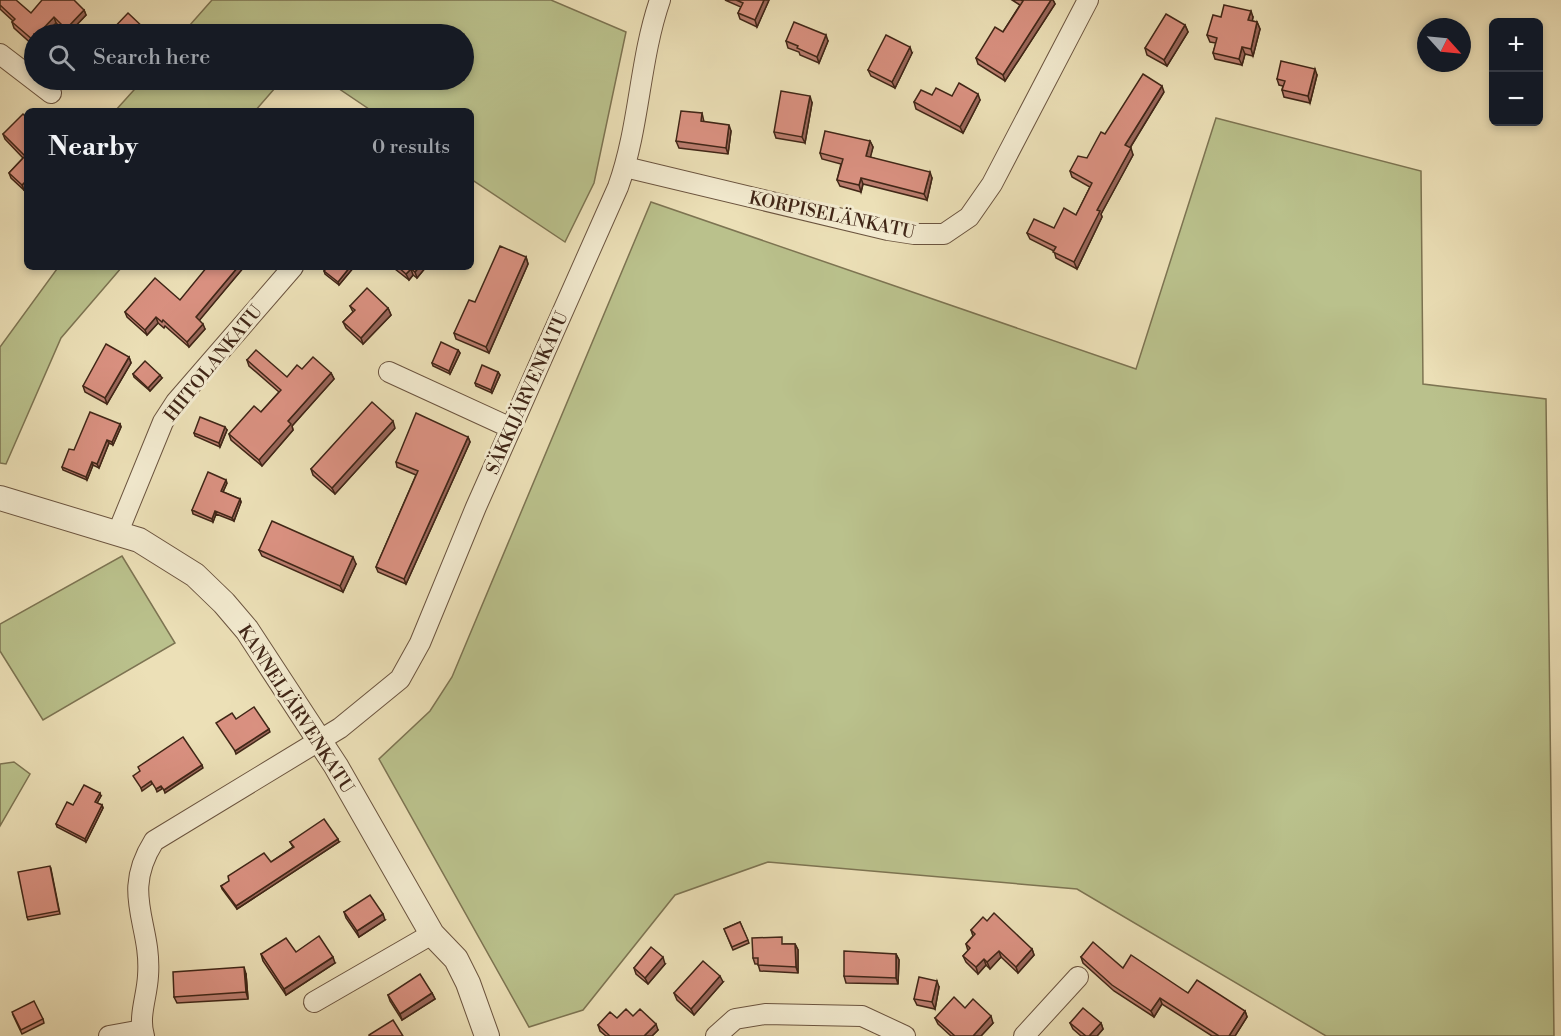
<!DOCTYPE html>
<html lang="en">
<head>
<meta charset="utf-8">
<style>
  :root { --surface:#171b24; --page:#242831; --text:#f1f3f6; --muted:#9ea1a6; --line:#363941 }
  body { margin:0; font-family:"Libre Bodoni",serif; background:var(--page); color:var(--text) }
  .controls { position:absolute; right:18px; top:18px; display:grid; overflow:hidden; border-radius:9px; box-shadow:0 3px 9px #0003 }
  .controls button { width:54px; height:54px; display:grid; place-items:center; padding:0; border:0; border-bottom:2px solid var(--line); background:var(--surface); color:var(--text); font:30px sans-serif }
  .compass { position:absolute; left:1417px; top:18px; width:54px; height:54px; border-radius:50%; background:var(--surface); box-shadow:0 3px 9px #0003; rotate:117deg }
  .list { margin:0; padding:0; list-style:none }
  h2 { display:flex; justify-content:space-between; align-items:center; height:78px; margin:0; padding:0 24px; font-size:26px }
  h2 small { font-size:20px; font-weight:400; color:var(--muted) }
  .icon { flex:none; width:33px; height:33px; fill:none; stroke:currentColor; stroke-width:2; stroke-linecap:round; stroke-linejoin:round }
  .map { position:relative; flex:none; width:1561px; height:1036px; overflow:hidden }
  .search { position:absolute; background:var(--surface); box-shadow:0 3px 9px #0003; left:24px; top:24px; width:450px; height:66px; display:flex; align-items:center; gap:15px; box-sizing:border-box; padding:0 21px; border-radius:33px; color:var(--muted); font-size:22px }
  .panel { position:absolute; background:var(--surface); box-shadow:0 3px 9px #0003; left:24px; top:108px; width:450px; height:162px; border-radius:9px }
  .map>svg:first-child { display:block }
</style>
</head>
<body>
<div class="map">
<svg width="1561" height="1036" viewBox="0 0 1561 1036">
  <rect width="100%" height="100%" fill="#ece0b7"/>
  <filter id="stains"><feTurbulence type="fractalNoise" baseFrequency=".00333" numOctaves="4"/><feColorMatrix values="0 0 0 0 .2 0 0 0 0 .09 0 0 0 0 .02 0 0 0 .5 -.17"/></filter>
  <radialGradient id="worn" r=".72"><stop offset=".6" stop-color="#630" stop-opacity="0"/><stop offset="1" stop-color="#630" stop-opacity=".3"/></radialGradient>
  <g fill="#bac18c" stroke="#7d7452" stroke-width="1.5">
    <path d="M212,0H551L626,32L594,183L565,242L471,179V111H372L326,80H464V34H182Z"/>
    <path d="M143,80H282L255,111H115Z"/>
    <path d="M1216,118L1421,171L1423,384L1546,399L1554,1036H1326L1077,889L768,862L675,895L583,1010L529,1027L379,759L430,711L452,677L651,202L1136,369Z"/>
    <path d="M56,267H122L61,338L6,464L0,463V347L57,269Z"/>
    <path d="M122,556L175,643L43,720L0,651V624Z"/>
    <path d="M14,762L30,774L0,826V764Z"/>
  </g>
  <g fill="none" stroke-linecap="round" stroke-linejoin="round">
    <g stroke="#6b543f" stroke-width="22">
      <g id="minor">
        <path d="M0,54L51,93"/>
        <path d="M625,167L888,230L914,234H944L969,217L992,184L1088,0"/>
        <path d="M389,372L511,428"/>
        <path d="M118,532L163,422L176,402L293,267"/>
        <path d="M314,1002L432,934"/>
        <path d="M109,1036L142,1030"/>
        <path d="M144,1036C138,1016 147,997 148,976C152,923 120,895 154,841L340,728L400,679L420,643L476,507L618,187C640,126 639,61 660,0"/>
        <path d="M716,1036L735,1019L765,1014L862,1016L905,1036"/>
        <path d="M1024,1036L1078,977"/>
      </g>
    </g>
    <g stroke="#6b543f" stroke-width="26">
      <path id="tertiary" d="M0,498L139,540L195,575L224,603L247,630L336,766L432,934L456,959L468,983L487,1036"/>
    </g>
    <use href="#minor" stroke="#f3ebd0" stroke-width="20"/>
    <use href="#tertiary" stroke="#f3ebd0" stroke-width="24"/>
  </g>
  <g fill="#bb7d6f" stroke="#402617" stroke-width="1.5">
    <path d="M0,0L31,13L84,10L86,15L68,34L56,23L34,34V46L14,28L12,22L13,21L0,9Z"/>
    <path d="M725,0H769L757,27L740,19L738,13L741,7Z"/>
    <path d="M1012,0H1053L1055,4L1005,81L978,64L976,58L1003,32L1020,5Z"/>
    <path d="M1221,17H1253L1252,21L1257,22L1260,29L1253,56L1245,54L1242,65L1215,59L1213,53L1216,43L1210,42L1207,35Z"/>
    <path d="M1185,25L1188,32L1167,66L1147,55L1145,48Z"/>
    <path d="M786,41H828L819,63L800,55L799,52L788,48Z"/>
    <path d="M912,53L895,88L871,76L868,70Z"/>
    <path d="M1317,75L1310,103L1284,97L1282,90L1283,86L1279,85L1277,79Z"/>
    <path d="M99,80H115L108,87Z"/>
    <path d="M1164,92L1130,148L1133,155L1101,214L1102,217L1077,269L1056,258L1054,251L1030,239L1027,233L1054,228L1076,215L1090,187L1072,177L1070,171L1087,158L1105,134Z"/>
    <path d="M932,95L952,96L980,100L963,133L916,109L914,102Z"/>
    <path d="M812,103L805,143L776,138L774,132Z"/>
    <path d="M702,113L704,122L731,131L728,154L679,148L676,141Z"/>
    <path d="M27,118L24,190L11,178L9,173L23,158L5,139L3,134Z"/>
    <path d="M870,141L873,147L870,157L932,178L927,200L863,184L861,192L840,186L837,180L841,164L822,159L820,153Z"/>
    <path d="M526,257L528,264L489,353L456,339L454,333L475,302Z"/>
    <path d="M244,267L199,320L205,329L189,347L165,326L164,328L158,323L147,335L127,317L125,312L180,300Z"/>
    <path d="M328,267H354L339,285L325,274L324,271Z"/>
    <path d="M394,267H426L417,278L413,275L409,280L395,269Z"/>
    <path d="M350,306L388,308L391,315L363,344L346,328L343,322L353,312Z"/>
    <path d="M458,350L460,353L450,374L433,366L432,363Z"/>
    <path d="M129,357L131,363L107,404L85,392L83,386Z"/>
    <path d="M247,360L287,377L302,369L331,373L334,379L292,426L293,430L262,466L231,440L229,434L261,412L279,392L249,366Z"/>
    <path d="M498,372L500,375L492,393L476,386L475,383Z"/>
    <path d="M133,374L162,378L150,391L134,377Z"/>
    <path d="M120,424L121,427L113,445L109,443L99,468L93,465L87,480L63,470L62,467L74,450Z"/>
    <path d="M395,428L335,494L313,475L311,469Z"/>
    <path d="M227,430L220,447L195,436L194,433Z"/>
    <path d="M468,437L470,442L406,584L378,572L376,567L416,475L397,467L396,462Z"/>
    <path d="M227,483L223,492L240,499L241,502L234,521L216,514L213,522L193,514L192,510Z"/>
    <path d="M259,550L356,564L343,592L262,556Z"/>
    <path d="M101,796L97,803L102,805L103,808L86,842L57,827L56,824L73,805Z"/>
    <path d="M290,842H339L237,909L222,889L221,886L271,862L293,847Z"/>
    <path d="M51,869L60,914L28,920L27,917Z"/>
    <path d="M344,912L385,920L359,937L346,918Z"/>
    <path d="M987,921L1032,949L1034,955L1018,973L1001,957L990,969L986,965L978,974L966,962L963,956L968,951L966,944L973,936L971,930Z"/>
    <path d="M740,922L749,943L733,950L724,929Z"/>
    <path d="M784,944H795L798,950V973L760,971L758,964H755L753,958Z"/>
    <path d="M296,952L335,963L286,995L263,961L261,954Z"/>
    <path d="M896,954L899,960L898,984L846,983L844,976Z"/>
    <path d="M1081,957L1123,968L1188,993L1245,1011L1247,1017L1235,1036H1212L1162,1004L1154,1017L1114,991L1083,963Z"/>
    <path d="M665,964L648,984L636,974L634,968Z"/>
    <path d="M246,974L248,999L177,1003L174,997Z"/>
    <path d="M723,982L694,1015L677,1000L674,993Z"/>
    <path d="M939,987L935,1009L917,1005L914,999Z"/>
    <path d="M432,993L435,999L402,1020L390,1001L388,995Z"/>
    <path d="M13,1015L43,1019L44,1023L22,1034Z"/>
    <path d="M633,1016L658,1030L652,1036H606L600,1031L598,1025L617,1018Z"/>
    <path d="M935,1018L993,1023L981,1036H951L938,1024Z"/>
    <path d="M1070,1023H1101L1103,1029L1097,1036H1081L1073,1029Z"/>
  </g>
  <g fill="#99665a" stroke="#402617" stroke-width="1.5">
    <path d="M764,0H769L757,27L755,20Z"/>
    <path d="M1051,0H1053L1055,4L1005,81L1003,75Z"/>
    <path d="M84,10L86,15L68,34L66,29Z"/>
    <path d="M1251,11L1253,17L1251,27L1248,20Z"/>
    <path d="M54,17L56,23L45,34H38Z"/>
    <path d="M1257,22L1260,29L1253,56L1251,49Z"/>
    <path d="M1185,25L1188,32L1167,66L1164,60Z"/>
    <path d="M826,35L828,41L819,63L817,57Z"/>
    <path d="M910,47L912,53L895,88L892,82Z"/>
    <path d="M1242,47L1245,54L1242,65L1239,59Z"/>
    <path d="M1315,69L1317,75L1310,103L1308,96Z"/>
    <path d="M107,80H115L108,87L106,81Z"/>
    <path d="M1162,86L1164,92L1128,151L1125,145Z"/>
    <path d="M978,94L980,100L963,133L960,127Z"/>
    <path d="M810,96L812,103L805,143L802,137Z"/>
    <path d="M729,125L731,131L728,154L726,148Z"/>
    <path d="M870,141L873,147L869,163L866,156Z"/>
    <path d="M1131,148L1133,155L1101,214L1102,217L1077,269L1074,262L1097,210Z"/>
    <path d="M930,172L932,178L927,200L924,194Z"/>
    <path d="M861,178L863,184L861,192L859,185Z"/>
    <path d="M27,180V187L24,190L22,185Z"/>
    <path d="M526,257L528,264L489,353L486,347Z"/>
    <path d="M238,267H244L198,322L196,317Z"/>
    <path d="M350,267H354L339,285L338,282Z"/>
    <path d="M419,267H426L417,278L415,272Z"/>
    <path d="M411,269L413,275L409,280L406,274Z"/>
    <path d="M388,308L391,315L363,344L361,338Z"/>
    <path d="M156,317L158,323L147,335L145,330Z"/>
    <path d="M203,324L205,329L189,347L187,342Z"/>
    <path d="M458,350L460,353L450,374L449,371Z"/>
    <path d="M129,357L131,363L107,404L105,398Z"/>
    <path d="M498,372L500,375L492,393L491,390Z"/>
    <path d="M331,373L334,379L292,426L293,430L262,466L259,460L288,421Z"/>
    <path d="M160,375L162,378L150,391L148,388Z"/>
    <path d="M393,421L395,428L335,494L332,488Z"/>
    <path d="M120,424L121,427L113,445L112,442Z"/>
    <path d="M225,427L227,430L220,447L219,443Z"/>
    <path d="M468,437L470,442L406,584L404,579Z"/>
    <path d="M107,440L109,443L99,468L97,464Z"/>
    <path d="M92,462L93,465L87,480L86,477Z"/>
    <path d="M226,480L227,483L222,494L221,491Z"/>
    <path d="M240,499L241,502L234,521L232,518Z"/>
    <path d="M215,511L216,514L213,522L212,519Z"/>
    <path d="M353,557L356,564L343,592L340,586Z"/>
    <path d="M269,729L270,732L236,754L235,751Z"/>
    <path d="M202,765L203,768L165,793L164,790Z"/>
    <path d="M151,781L152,784L142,791L141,788Z"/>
    <path d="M161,786L162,789L157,792L156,789Z"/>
    <path d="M100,793L101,796L96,805L95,802Z"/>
    <path d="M102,805L103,808L86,842L85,839Z"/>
    <path d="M338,839L339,842L237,909L236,906Z"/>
    <path d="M383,914L385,920L359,937L357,931Z"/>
    <path d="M795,944L798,950V973L796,967Z"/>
    <path d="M1032,949L1034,955L1018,973L1016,967Z"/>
    <path d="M999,951L1001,957L990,969L987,962Z"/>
    <path d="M896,954L899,960L898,984L896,978Z"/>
    <path d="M333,957L335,963L286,995L284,989Z"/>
    <path d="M663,957L665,964L648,984L645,978Z"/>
    <path d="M984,959L986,965L978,974L976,967Z"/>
    <path d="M244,967L246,974L248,999L246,992Z"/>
    <path d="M720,976L723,982L694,1015L691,1009Z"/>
    <path d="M937,981L939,987L935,1009L932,1002Z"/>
    <path d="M432,993L435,999L402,1020L400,1014Z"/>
    <path d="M1160,998L1162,1004L1154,1017L1151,1011Z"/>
    <path d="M1245,1011L1247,1017L1235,1036H1229Z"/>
    <path d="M991,1016L993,1023L981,1036H973Z"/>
    <path d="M1101,1023L1103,1029L1097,1036H1089Z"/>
    <path d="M656,1024L658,1030L652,1036H644Z"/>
  </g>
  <g fill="#da9181" stroke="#402617" stroke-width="1.5">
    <path d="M0,0H16L31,13L42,0H74L84,10L66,29L54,17L38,34H34V39L33,40L12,22L15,19L0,5Z"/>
    <path d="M736,0H764L755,20L738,13L743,3Z"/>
    <path d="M1021,0H1051L1003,75L976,58L995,27L1003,32L1023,1Z"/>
    <path d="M1224,5L1251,11L1248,20L1257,22L1251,49L1242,47L1239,59L1213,53L1217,38L1207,35L1213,15L1221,17Z"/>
    <path d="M128,13L146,30L142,34H108Z"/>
    <path d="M1166,14L1185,25L1164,60L1145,48Z"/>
    <path d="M794,22L826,35L817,57L797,48L798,46L786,41Z"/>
    <path d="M886,35L910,47L892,82L868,70Z"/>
    <path d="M1281,61L1315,69L1308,96L1282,90L1285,81L1277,79Z"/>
    <path d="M1143,74L1162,86L1125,145L1131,148L1097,210L1100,211L1074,262L1053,252L1056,247L1027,233L1034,219L1054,228L1064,208L1076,215L1092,183L1070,171L1078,156L1087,158L1101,132L1105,134Z"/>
    <path d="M959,83L978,94L960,127L914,102L921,90L932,95L936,88L952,96Z"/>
    <path d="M781,91L810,96L802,137L774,132Z"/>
    <path d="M681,111L702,113L701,121L729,125L726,148L676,141Z"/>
    <path d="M23,114L27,118V180L22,185L9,173L25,156L3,134Z"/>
    <path d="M825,131L870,141L866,156L930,172L924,194L861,178L859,185L837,180L843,159L820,153Z"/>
    <path d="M500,246L526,257L486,347L454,333L469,300L475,302Z"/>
    <path d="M207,267H238L196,317L203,324L187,342L163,320L162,322L156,317L145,330L125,312L155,278L180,300Z"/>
    <path d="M328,267H350L338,282L324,271Z"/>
    <path d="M398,267H419L415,272L411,269L406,274Z"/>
    <path d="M367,288L388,308L361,338L343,322L355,310L350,306Z"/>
    <path d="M441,342L458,350L449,371L432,363Z"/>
    <path d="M106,344L129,357L105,398L83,386Z"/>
    <path d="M256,350L287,377L297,365L302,369L313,357L331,373L288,421L291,424L259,460L229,434L254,406L261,412L281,390L247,360Z"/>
    <path d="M145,361L160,375L148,388L133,374Z"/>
    <path d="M482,365L498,372L491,390L475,383Z"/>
    <path d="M372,402L393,421L332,488L311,469Z"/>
    <path d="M90,412L120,424L112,442L107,440L97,464L92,462L86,477L62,467L69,449L74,450Z"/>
    <path d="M416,413L468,437L404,579L376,567L418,471L396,462Z"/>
    <path d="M200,417L225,427L219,443L194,433Z"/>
    <path d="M208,472L226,480L221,491L240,499L232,518L215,511L212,519L192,510Z"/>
    <path d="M272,521L353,557L340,586L259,550Z"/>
    <path d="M254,707L269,729L235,751L216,723L232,713L236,719Z"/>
    <path d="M183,737L202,765L164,790L161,786L156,789L151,781L141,788L133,776L140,771L138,767Z"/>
    <path d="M84,785L100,793L95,802L102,805L85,839L56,824L67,802L73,805Z"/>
    <path d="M324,819L338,839L236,906L221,886L229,881L228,876L264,853L271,862L294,847L290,842Z"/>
    <path d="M50,866L59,911L27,917L18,872Z"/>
    <path d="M370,895L383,914L357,931L344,912Z"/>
    <path d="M994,913L1032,949L1016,967L999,951L987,962L984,959L976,967L963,956L970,948L966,944L975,934L971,930L983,917L987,921Z"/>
    <path d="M740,922L748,940L732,947L724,929Z"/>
    <path d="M319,936L333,957L284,989L261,954L286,938L296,952Z"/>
    <path d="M782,937V944H795L796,967L758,965V958H753L752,938Z"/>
    <path d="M1093,942L1123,968L1131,955L1188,993L1197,980L1245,1011L1229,1036H1219L1160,998L1151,1011L1112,985L1081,957Z"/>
    <path d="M651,947L663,957L645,978L634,968Z"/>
    <path d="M844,951L896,954V978L844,976Z"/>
    <path d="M703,961L720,976L691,1009L674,993Z"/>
    <path d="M244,967L246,992L174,997L173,972Z"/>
    <path d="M420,974L432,993L400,1014L388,995Z"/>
    <path d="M919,977L937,981L932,1002L914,999Z"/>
    <path d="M954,997L965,1008L973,999L991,1016L973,1036H955L935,1018Z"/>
    <path d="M34,1001L43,1019L21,1030L12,1012Z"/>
    <path d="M1083,1008L1101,1023L1089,1036H1086L1070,1023Z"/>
    <path d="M626,1009L633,1016L640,1009L656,1024L644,1036H610L598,1025L610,1012L617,1018Z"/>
    <path d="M393,1020L403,1036H369V1035Z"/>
  </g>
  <g text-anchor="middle" stroke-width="6" stroke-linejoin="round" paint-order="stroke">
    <g font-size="18" fill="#402617" stroke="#f3ebd0">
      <text transform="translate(832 215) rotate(12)" y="6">KORPISELÄNKATU</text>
      <text transform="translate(213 363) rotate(-51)" y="6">HIITOLANKATU</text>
      <text transform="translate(527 393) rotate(-66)" y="6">SÄKKIJÄRVENKATU</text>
      <text transform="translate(296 709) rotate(57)" y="6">KANNELJÄRVENKATU</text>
    </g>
  </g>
  <rect width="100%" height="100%" filter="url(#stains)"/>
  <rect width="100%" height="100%" fill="url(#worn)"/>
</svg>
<div class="controls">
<button>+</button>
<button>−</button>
</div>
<svg class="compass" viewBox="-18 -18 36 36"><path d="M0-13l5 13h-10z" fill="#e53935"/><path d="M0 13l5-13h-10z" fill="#9ea1a6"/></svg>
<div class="search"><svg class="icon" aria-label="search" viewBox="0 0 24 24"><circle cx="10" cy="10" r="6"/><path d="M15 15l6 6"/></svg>Search here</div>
<section class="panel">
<h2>Nearby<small>0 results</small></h2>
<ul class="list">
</ul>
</section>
</div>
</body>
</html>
